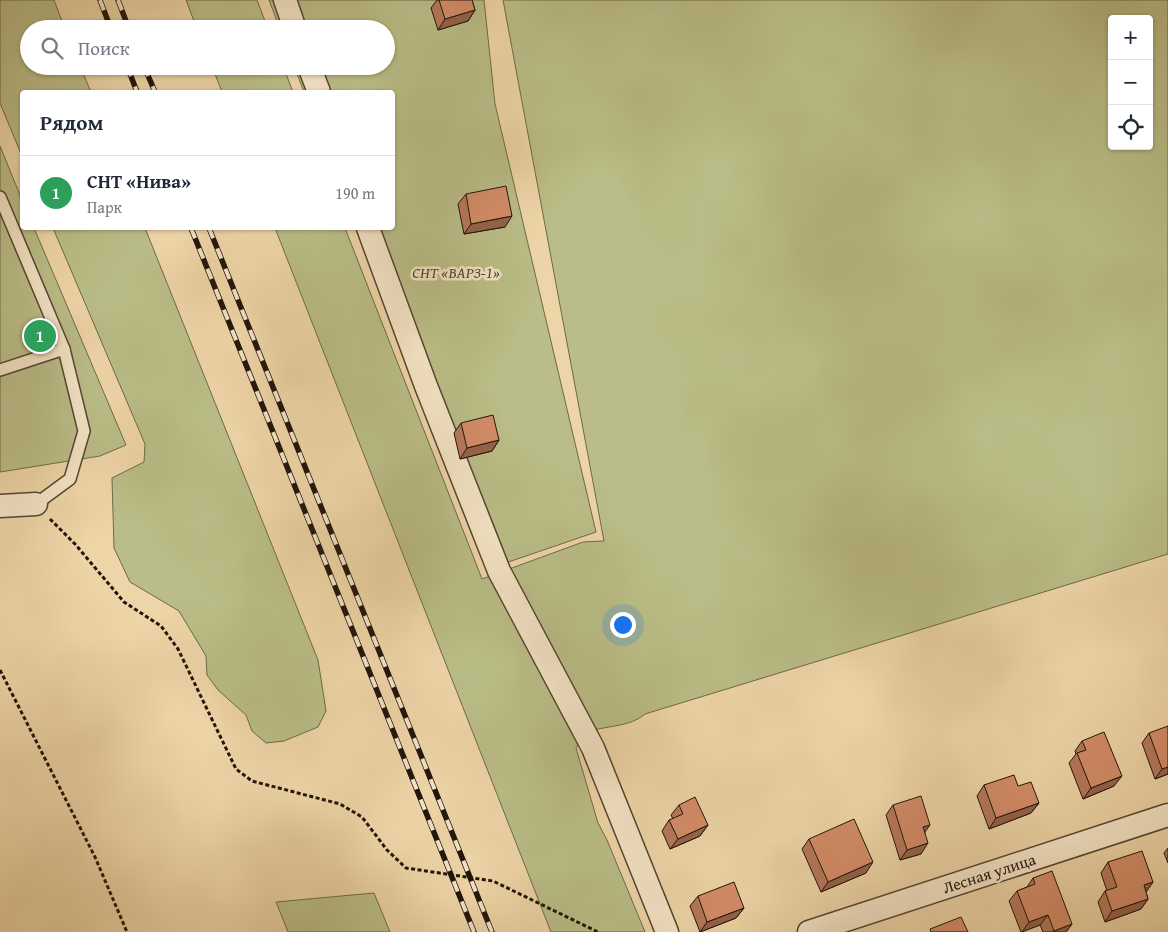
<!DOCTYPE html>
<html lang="ru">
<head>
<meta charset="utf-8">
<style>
  :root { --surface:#fff; --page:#f2f2f3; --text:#1f2937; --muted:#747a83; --line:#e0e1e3; --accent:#8f2418 }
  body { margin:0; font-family:"Gentium Book Plus",serif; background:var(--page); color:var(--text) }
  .controls { position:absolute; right:15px; top:15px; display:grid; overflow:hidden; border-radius:5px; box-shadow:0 1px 4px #0004 }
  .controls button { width:45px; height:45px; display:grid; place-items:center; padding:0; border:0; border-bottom:1px solid var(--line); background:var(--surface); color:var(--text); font:25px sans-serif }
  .you { position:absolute; left:622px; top:624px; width:18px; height:18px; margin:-12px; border:4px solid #fff; border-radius:50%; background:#1a73e8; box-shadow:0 0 0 8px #1a73e833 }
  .badge { display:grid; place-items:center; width:32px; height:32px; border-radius:50%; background:var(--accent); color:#fff; font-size:16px; font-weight:700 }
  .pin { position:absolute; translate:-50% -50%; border:2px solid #fff; box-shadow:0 1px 5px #0006 }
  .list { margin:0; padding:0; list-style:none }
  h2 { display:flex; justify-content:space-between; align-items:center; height:65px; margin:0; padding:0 20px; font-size:21px }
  h2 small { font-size:16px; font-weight:400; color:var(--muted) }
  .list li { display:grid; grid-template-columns:32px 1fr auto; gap:15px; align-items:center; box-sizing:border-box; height:75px; padding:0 20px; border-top:1px solid var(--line) }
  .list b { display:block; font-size:19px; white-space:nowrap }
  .list p { margin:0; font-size:16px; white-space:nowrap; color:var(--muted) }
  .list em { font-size:16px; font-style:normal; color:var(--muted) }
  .icon { flex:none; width:28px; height:28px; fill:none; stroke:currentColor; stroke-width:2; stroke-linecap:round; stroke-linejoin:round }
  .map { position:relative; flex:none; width:1168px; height:932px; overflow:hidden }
  .search { position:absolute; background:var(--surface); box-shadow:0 1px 4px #0004; left:20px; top:20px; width:375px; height:55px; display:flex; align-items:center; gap:12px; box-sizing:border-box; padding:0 18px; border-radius:28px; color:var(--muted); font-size:19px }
  .panel { position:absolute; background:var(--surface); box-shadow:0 1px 4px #0004; left:20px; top:90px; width:375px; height:140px; border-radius:5px }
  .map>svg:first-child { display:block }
</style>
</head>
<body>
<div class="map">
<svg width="1168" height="932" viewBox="0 0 1168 932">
  <rect width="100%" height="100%" fill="#eed5a7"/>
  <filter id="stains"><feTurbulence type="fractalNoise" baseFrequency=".004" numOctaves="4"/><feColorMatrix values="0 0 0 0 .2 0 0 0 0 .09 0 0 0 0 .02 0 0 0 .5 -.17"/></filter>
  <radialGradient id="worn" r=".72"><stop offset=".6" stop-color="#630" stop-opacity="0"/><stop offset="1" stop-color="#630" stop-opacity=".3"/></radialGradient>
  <g fill="#babd87" stroke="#6d6949" fill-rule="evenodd">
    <path d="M0,0H54L65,29H29V66H80L91,92H22V156L0,103Z"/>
    <path d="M186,0H257L268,29H197Z"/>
    <path d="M269,0H484L495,104L596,532L488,569L356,228H392V92H304L294,66H386V29H280Z"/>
    <path d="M503,0H1168V554L645,714C631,727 604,726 586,732L576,748L598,823L607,840L645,932H551L275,228H345L482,579L583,542L604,541ZM1112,19H1149V146H1112Z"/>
    <path d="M212,66H283L293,92H222Z"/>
    <path d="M0,146L22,200V228H34L126,445L100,456L0,472Z"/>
    <path d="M53,228H145L318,660L326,711L318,727L284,741L266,743L252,731L246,715L218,690L207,675L206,656L179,611L130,582L114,548L112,478L144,462L145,444Z"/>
    <path d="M374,893L390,932H288L276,902Z"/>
  </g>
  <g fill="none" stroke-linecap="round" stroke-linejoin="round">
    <g stroke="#544532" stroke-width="14">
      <g id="service">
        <path d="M0,197L64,349L84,431L70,479L36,504"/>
        <path d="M0,370L64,349"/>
      </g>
    </g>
    <g stroke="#544532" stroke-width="25">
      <g id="minor">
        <path d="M285,0L295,29"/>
        <path d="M309,66L319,92"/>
        <path d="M368,228L426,386L499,571L593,748L667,932"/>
        <path d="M0,506L36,504"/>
        <path d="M809,932L1168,815"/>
      </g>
    </g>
    <g stroke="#20150b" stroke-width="3" stroke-dasharray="4 2.5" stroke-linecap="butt">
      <path d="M50,519L75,544L124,602L161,626L178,649L236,769L252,781L340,804L362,817L387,850L406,868L493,881L598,932"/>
      <path d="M0,670L95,857L127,932"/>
    </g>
    <use href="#service" stroke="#f4e4c6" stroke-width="11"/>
    <use href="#minor" stroke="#f4e4c6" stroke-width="22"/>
    <g stroke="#20150b" stroke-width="5.5">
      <g id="rail">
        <path d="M100,0L111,29"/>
        <path d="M118,0L129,29"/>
        <path d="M127,66L137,92"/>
        <path d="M144,66L155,92"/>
        <path d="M191,228L474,932"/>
        <path d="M209,228L492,932"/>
      </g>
    </g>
    <use href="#rail" stroke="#f4e4c6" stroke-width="4" stroke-dasharray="11" stroke-linecap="butt"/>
  </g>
  <g fill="#b57859" stroke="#20150b">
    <path d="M437,0H472L475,10L468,21L438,30L431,8Z"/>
    <path d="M466,194L505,227L464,234L458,204Z"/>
    <path d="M461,423L499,440L492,451L460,459L454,433Z"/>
    <path d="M1149,733L1168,774L1155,779L1142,743Z"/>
    <path d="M1082,741L1114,786L1083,799L1069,763L1076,754L1075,751Z"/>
    <path d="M984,785L1018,786L1039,803L1031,813L989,829L977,796Z"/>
    <path d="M679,805L708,825L700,836L670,849L662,831L669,820L673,819L671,815Z"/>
    <path d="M893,805L925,832L921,854L900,860L886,815Z"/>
    <path d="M809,839L866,873L821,892L802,849Z"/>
    <path d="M1168,848V863L1164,853Z"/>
    <path d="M1108,862L1153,882L1146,892L1148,899L1141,909L1105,922L1098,902L1105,891H1107L1101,873Z"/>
    <path d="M1033,878L1072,924L1066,932H1043L1040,925L1021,932L1009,901L1017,891L1027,887Z"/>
    <path d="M698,896L744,908L736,918L700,932L690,906Z"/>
  </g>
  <g fill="#946249" stroke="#20150b">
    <path d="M475,10L468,21L438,30L445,19Z"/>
    <path d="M512,216L505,227L464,234L471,224Z"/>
    <path d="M499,440L492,451L460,459L467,448Z"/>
    <path d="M1168,767V774L1155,779L1162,769Z"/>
    <path d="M1122,776L1114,786L1083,799L1091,788Z"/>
    <path d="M1039,803L1031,813L989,829L996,818Z"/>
    <path d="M708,825L700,836L670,849L678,839Z"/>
    <path d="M930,825L923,835V827Z"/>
    <path d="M928,843L921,854L900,860L907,850Z"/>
    <path d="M873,862L866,873L821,892L828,882Z"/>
    <path d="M1153,882L1146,892L1144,885Z"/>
    <path d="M1148,899L1141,909L1105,922L1112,911Z"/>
    <path d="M744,908L736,918L700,932L707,922Z"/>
    <path d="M1048,915L1040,925L1022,932L1029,922Z"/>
    <path d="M1072,924L1066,932H1053L1054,931Z"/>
  </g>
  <g fill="#d38c68" stroke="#20150b">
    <path d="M439,0H472L475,10L445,19Z"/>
    <path d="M506,186L512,216L471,224L466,194Z"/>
    <path d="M493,415L499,440L467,448L461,423Z"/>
    <path d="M1168,726V767L1162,769L1149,733Z"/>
    <path d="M1104,732L1122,776L1091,788L1077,753L1086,750L1082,741Z"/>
    <path d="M1014,775L1018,786L1031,782L1039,803L996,818L984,785Z"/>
    <path d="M921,796L930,825L923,827L928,843L907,850L893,805Z"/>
    <path d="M695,797L708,825L678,839L669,820L683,814L679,805Z"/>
    <path d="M854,819L873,862L828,882L809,839Z"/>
    <path d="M1142,851L1153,882L1144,885L1148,899L1112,911L1105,891L1117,887L1108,862Z"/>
    <path d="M1052,871L1072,924L1054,931L1048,915L1029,922L1017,891L1035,884L1033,878Z"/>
    <path d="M734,882L744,908L707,922L698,896Z"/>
    <path d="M961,917L968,932H931L930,929Z"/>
  </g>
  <g text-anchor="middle" stroke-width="5" stroke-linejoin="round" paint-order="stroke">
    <g font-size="16" font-style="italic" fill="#4e4730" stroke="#f4e4c6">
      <text x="456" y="278">СНТ «ВАРЗ-1»</text>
    </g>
    <g font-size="16" fill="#20150b" stroke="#f4e4c6">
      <text transform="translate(989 873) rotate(-18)" y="6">Лесная улица</text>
    </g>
  </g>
  <rect width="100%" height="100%" filter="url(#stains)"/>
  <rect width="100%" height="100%" fill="url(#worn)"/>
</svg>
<div class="controls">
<button>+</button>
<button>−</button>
<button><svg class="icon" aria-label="locate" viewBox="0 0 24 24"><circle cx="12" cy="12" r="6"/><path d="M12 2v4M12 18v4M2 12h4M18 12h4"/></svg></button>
</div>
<div class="you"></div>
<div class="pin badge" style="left:40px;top:336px;background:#2e9e5b">1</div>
<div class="search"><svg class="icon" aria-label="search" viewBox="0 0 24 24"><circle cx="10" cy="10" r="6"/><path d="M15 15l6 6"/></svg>Поиск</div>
<section class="panel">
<h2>Рядом<small></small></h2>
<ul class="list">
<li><span class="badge" style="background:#2e9e5b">1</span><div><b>СНТ «Нива»</b><p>Парк</p></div><em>190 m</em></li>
</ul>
</section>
</div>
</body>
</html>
